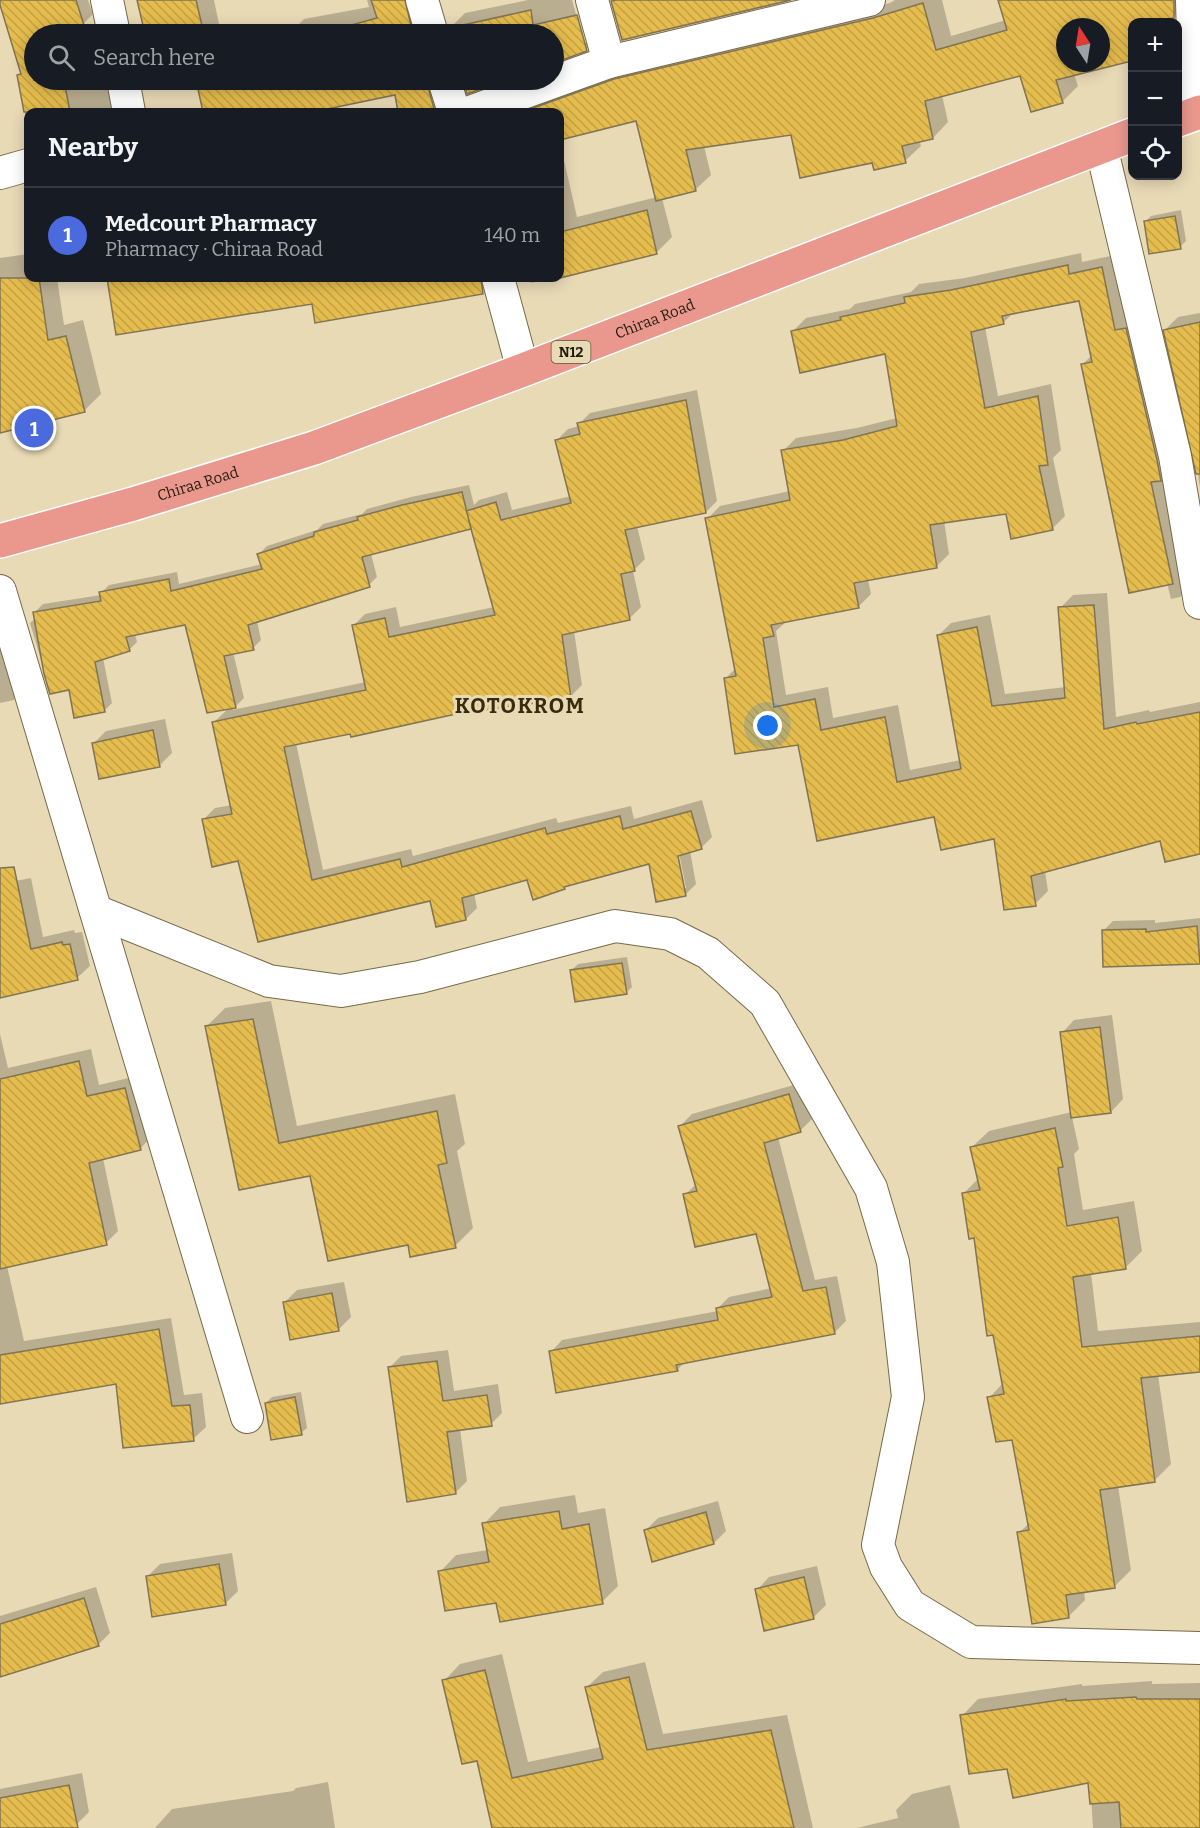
<!DOCTYPE html>
<html lang="en">
<head>
<meta charset="utf-8">
<style>
  :root { --surface:#171b24; --page:#242831; --text:#f1f3f6; --muted:#9ea1a6; --line:#363941; --accent:#4a6ade }
  body { margin:0; font-family:Bitter,serif; background:var(--page); color:var(--text) }
  .controls { position:absolute; right:18px; top:18px; display:grid; overflow:hidden; border-radius:12px; box-shadow:0 3px 15px #0003 }
  .controls button { width:54px; height:54px; display:grid; place-items:center; padding:0; border:0; border-bottom:2px solid var(--line); background:var(--surface); color:var(--text); font:30px sans-serif }
  .compass { position:absolute; left:1056px; top:18px; width:54px; height:54px; border-radius:50%; background:var(--surface); box-shadow:0 3px 15px #0003; rotate:348deg }
  .you { position:absolute; left:768px; top:726px; width:21px; height:21px; margin:-15px; border:4px solid #fff; border-radius:50%; background:#1a73e8; box-shadow:0 0 0 9px #1a73e833 }
  .badge { display:grid; place-items:center; width:39px; height:39px; border-radius:50%; background:var(--accent); color:#fff; font-size:20px; font-weight:700 }
  .pin { position:absolute; translate:-50% -50%; border:3px solid #fff; box-shadow:0 2px 6px #0006 }
  .list { margin:0; padding:0; list-style:none }
  h2 { display:flex; justify-content:space-between; align-items:center; height:78px; margin:0; padding:0 24px; font-size:26px }
  h2 small { font-size:20px; font-weight:400; color:var(--muted) }
  .list li { display:grid; grid-template-columns:39px 1fr auto; gap:18px; align-items:center; box-sizing:border-box; height:96px; padding:0 24px; border-top:2px solid var(--line) }
  .list b { display:block; font-size:22px; white-space:nowrap }
  .list p { margin:0; font-size:20px; white-space:nowrap; color:var(--muted) }
  .list em { font-size:20px; font-style:normal; color:var(--muted) }
  .icon { flex:none; width:33px; height:33px; fill:none; stroke:currentColor; stroke-width:2; stroke-linecap:round; stroke-linejoin:round }
  .map { position:relative; flex:none; width:1200px; height:1828px; overflow:hidden }
  .search { position:absolute; background:var(--surface); box-shadow:0 3px 15px #0003; left:24px; top:24px; width:540px; height:66px; display:flex; align-items:center; gap:15px; box-sizing:border-box; padding:0 21px; border-radius:33px; color:var(--muted); font-size:22px }
  .panel { position:absolute; background:var(--surface); box-shadow:0 3px 15px #0003; left:24px; top:108px; width:540px; height:174px; border-radius:12px }
  .map>svg:first-child { display:block }
</style>
</head>
<body>
<div class="map">
<svg width="1200" height="1828" viewBox="0 0 1200 1828">
  <defs>
    <pattern id="building-back-hatch" width="6" height="6" patternUnits="userSpaceOnUse" patternTransform="scale(1.5)"><rect width="6" height="6" fill="#e5bc4e"/><path d="M-1 5l2 2M0 0l6 6M5-1l2 2" fill="none" stroke="#c4a143"/></pattern>
  </defs>
  <rect width="100%" height="100%" fill="#e9dab6"/>
  <g fill="#0003" fill-rule="evenodd">
    <path d="M0,0H88L93,14L83,24L65,30L66,34H34V80H116L114,112H28V129L18,76L22,72Z"/>
    <path d="M139,0H214L220,29L214,34H146Z"/>
    <path d="M367,0H422L439,34H275L292,31L304,19L369,7Z"/>
    <path d="M528,0H572L584,43H587L575,0H592L601,34L586,49L554,61V34H451L450,28L465,13Z"/>
    <path d="M895,0H942L951,36L1006,20L1000,0L1189,1L1174,17L1148,22H1132V59L1074,74L1078,86L1062,102L1021,74L942,95L948,122L933,138L919,140L921,146L905,161H874L792,133L704,146L711,175L695,190L662,198L672,237L657,252L560,276V143L577,217L657,197L638,119L560,139V112H505L631,65L890,3ZM1065,27H1101V63H1065Z"/>
    <path d="M197,80H444L450,97L434,112H419L413,90L306,112H282V111L275,112H205Z"/>
    <path d="M464,80H503L468,92Z"/>
    <path d="M1181,210L1186,241L1180,247L1145,222L1151,216Z"/>
    <path d="M1081,253L1082,262L1115,255L1193,584L1180,597L1171,599L1167,583L1082,365L1092,355L1080,300L1013,313L1003,323L985,327L998,396L1051,384L1061,450L1053,458L1065,516L1052,529L1007,512L944,521L949,554L936,567L868,579L871,594L858,607L786,622L776,631L786,695L828,687L833,718L898,705L910,770L961,760L938,636L951,623L990,615L1005,694L1066,687L1060,608L1073,595L1107,593L1116,717L1149,710L1150,712L1200,702V853L1161,839L1045,871L1048,891L1035,904L995,837L936,815L799,743L725,679L736,668L707,519L720,506L790,491L783,451L796,438L857,428L897,418L886,353L793,331L806,318L850,309L855,304L911,292L919,284L965,278Z"/>
    <path d="M28,254V278H57L64,325L83,320L101,394L84,411L0,432V258Z"/>
    <path d="M108,278H478V281L313,302L117,333Z"/>
    <path d="M530,278H554L531,283Z"/>
    <path d="M1200,313V487L1194,452L1165,330L1178,317Z"/>
    <path d="M697,390L717,501L706,512L637,526L645,559L633,571L641,607L630,618L574,631L582,685L571,696L455,713L296,743L323,870L411,849L413,856L556,818L558,823L631,806L634,819L702,800L712,837L701,848L690,851L696,884L685,895L650,862L566,885L564,888L528,878L474,893L477,908L466,919L431,899L260,940L239,860L204,819L215,808L232,805L214,722L229,708L186,623L135,634L137,642L129,650L103,658L112,703L104,711L70,688L51,693L30,623L36,618L35,612L43,604L101,595V593L109,585L177,572L179,584L262,564L259,554L267,546L317,530L323,524L362,514L367,509L411,497L469,485L474,505L479,500L507,492L512,510L571,496L557,440L568,429L579,426V424L590,413ZM472,525L494,607L400,627L396,607L365,614L354,625L366,682L232,710L244,698L233,652L253,648L261,640L257,621L369,585L377,577L371,554ZM678,848L686,888H683L675,849Z"/>
    <path d="M0,617L27,687L14,700L0,703Z"/>
    <path d="M165,719L172,753L159,766L94,743L106,731Z"/>
    <path d="M31,878L43,937L74,930L75,933L82,932L90,966L77,978L0,996V884Z"/>
    <path d="M1200,918V962L1104,966L1103,931L1113,921L1155,920V923Z"/>
    <path d="M627,957L632,987L626,993L572,970L578,964Z"/>
    <path d="M271,1001L297,1126L455,1094L465,1144L457,1151L473,1228L455,1246L311,1174L240,1188L206,1027L225,1008Z"/>
    <path d="M1112,1015L1123,1099L1111,1112L1072,1117L1079,1149L1074,1154L1083,1210L1134,1201L1142,1251L1125,1268L1091,1273L1098,1331L1200,1322V1371L1158,1375L1171,1464L1154,1481L1118,1486L1131,1570L1115,1586L1084,1591L1085,1600L1068,1617L1019,1533L1029,1523L1013,1438L989,1398L1003,1383L975,1236L963,1194L979,1178L972,1147L989,1131L1072,1112L1062,1033L1074,1020Z"/>
    <path d="M0,1034L8,1068L91,1049L99,1085L137,1076L152,1136L140,1149L103,1158L118,1231L106,1243L7,1266L24,1341L171,1318L184,1395L202,1393L206,1427L193,1439L118,1382L0,1403Z"/>
    <path d="M801,1083L812,1119L800,1131L778,1137L815,1280L837,1276L846,1321L834,1333L685,1362L677,1370L551,1352L562,1340L718,1311L717,1309L729,1297L772,1288L757,1232L685,1195L696,1184L680,1126L692,1114Z"/>
    <path d="M344,1282L351,1317L338,1330L285,1302L297,1290Z"/>
    <path d="M448,1350L454,1391L498,1384L502,1413L491,1424L460,1429L467,1481L455,1493L389,1368L401,1356Z"/>
    <path d="M301,1392L307,1428L301,1433L266,1403L272,1397Z"/>
    <path d="M575,1495L578,1513L605,1508L618,1586L602,1602L497,1601L440,1572L456,1555L488,1550L484,1524L500,1507Z"/>
    <path d="M718,1501L726,1531L714,1543L645,1531L658,1518Z"/>
    <path d="M232,1553L238,1591L225,1604L147,1577L160,1564Z"/>
    <path d="M817,1566L826,1605L813,1618L757,1590L769,1577Z"/>
    <path d="M96,1587L110,1633L98,1645L0,1675V1616Z"/>
    <path d="M502,1654L528,1762L601,1747L586,1688L603,1672L645,1662L663,1734L787,1715L813,1828H493L478,1759L444,1681L460,1664Z"/>
    <path d="M1152,1681V1684L1200,1683V1828H1093L1090,1781L1008,1767L962,1716L978,1699L1082,1684V1686Z"/>
    <path d="M82,1773L89,1812L77,1824L56,1828H0V1789Z"/>
    <path d="M328,1782L335,1828H155L172,1809L293,1791L296,1788Z"/>
    <path d="M950,1785L960,1828H857L898,1818L896,1810L912,1794Z"/>
  </g>
  <g fill="url(#building-back-hatch)" stroke="#817453" stroke-width="1.5" fill-rule="evenodd">
    <path d="M0,0H76L84,25L55,34H34V80H64L70,112H24L17,75L21,74L0,5Z"/>
    <path d="M137,0H196L204,34H145Z"/>
    <path d="M371,0H405L413,34H319L377,18Z"/>
    <path d="M616,0H791L622,40L611,1Z"/>
    <path d="M998,0H1174V18L1154,22H1132V61L1056,80L1063,103L1031,112L1020,76L925,101L933,139L902,146L906,163L874,170L872,163L800,178L791,135L686,150L696,191L656,201L636,121L560,140V112H522L614,79L873,18L923,3L936,50L1007,30ZM1065,27H1101V63H1065Z"/>
    <path d="M531,10L533,25L577,15L587,51L554,63V34H449V28Z"/>
    <path d="M196,80H426L435,112H398L395,95L313,112H203Z"/>
    <path d="M463,80H507L467,94Z"/>
    <path d="M647,210L657,254L560,278V232Z"/>
    <path d="M1175,216L1181,249L1149,254L1144,221Z"/>
    <path d="M1068,265L1069,274L1102,267L1115,330L1126,328L1157,460L1161,481L1151,482L1173,584L1129,593L1081,364L1092,362L1079,301L1002,316L1004,324L971,332L985,408L1038,396L1048,465L1039,466L1053,530L1011,539L1006,514L930,525L937,568L854,583L859,608L771,625L774,636L763,638L774,707L815,699L821,730L885,717L897,782L961,769L937,635L977,627L992,706L1065,698L1058,607L1094,605L1104,729L1136,722L1137,724L1200,712V854L1165,862L1160,841L1031,876L1036,906L1004,910L994,839L941,850L934,817L817,841L798,745L735,754L724,678L736,676L705,518L790,500L781,450L843,440L897,426L885,354L800,373L791,331L841,320L840,317L905,303L904,297L951,290Z"/>
    <path d="M0,278H39L48,340L66,336L85,412L0,433Z"/>
    <path d="M107,278H481L483,294L315,323L312,304L116,335Z"/>
    <path d="M1200,322V474H1196L1163,330Z"/>
    <path d="M686,400L706,513L625,530L635,571L621,574L630,620L562,635L571,698L456,714L351,737L350,734L284,747L312,880L400,859L402,867L545,828L547,834L620,816L623,829L691,811L702,849L678,856L686,896L656,902L649,864L564,887L565,889L533,900L527,880L462,898L466,920L436,927L430,901L258,942L238,861L212,867L202,819L232,814L212,722L366,690L352,625L385,618L389,637L495,615L466,511L496,502L501,520L571,503L555,440L580,434L577,423Z"/>
    <path d="M462,492L471,529L362,557L370,587L248,625L254,650L224,656L236,708L207,713L185,625L126,637L130,651L95,662L105,712L74,718L69,690L50,694L44,674L33,612L101,601L99,592L169,579L171,591L262,569L257,554L314,536V532L358,520L357,517L402,505Z"/>
    <path d="M153,730L160,767L99,779L92,743Z"/>
    <path d="M14,867L31,949L62,942L63,945L70,944L78,980L0,998V868Z"/>
    <path d="M1197,926L1200,964L1103,967L1102,930L1146,929V932Z"/>
    <path d="M622,963L627,994L575,1002L570,970Z"/>
    <path d="M253,1019L279,1143L437,1111L447,1163L438,1165L456,1248L410,1257L408,1245L328,1261L310,1176L239,1190L205,1026Z"/>
    <path d="M1100,1027L1111,1113L1071,1118L1060,1032Z"/>
    <path d="M79,1061L87,1096L125,1088L141,1150L89,1163L107,1245L0,1269V1079Z"/>
    <path d="M789,1094L801,1132L764,1143L803,1291L826,1287L835,1334L676,1365L678,1371L556,1393L549,1351L718,1320L716,1308L772,1297L756,1234L695,1247L683,1194L697,1191L678,1126Z"/>
    <path d="M1055,1128L1063,1167L1058,1168L1067,1226L1118,1217L1126,1269L1073,1277L1082,1347L1200,1336V1372L1141,1378L1155,1482L1100,1490L1115,1588L1066,1595L1069,1618L1032,1624L1017,1532L1029,1530L1012,1440L996,1442L987,1397L1004,1394L993,1335L987,1336L974,1238L969,1239L962,1193L980,1190L970,1147Z"/>
    <path d="M332,1293L339,1331L290,1340L283,1302Z"/>
    <path d="M159,1329L172,1406L190,1405L194,1441L123,1448L116,1384L0,1404V1355Z"/>
    <path d="M437,1361L443,1401L487,1395L492,1426L447,1432L456,1494L407,1502L388,1367Z"/>
    <path d="M295,1397L302,1435L271,1440L265,1403Z"/>
    <path d="M559,1511L562,1529L589,1524L603,1604L500,1622L496,1603L445,1611L438,1571L489,1562L482,1523Z"/>
    <path d="M706,1512L714,1544L652,1562L644,1530Z"/>
    <path d="M219,1564L226,1605L152,1617L146,1576Z"/>
    <path d="M804,1577L814,1619L764,1631L755,1589Z"/>
    <path d="M84,1598L99,1646L0,1677V1624Z"/>
    <path d="M485,1670L512,1778L603,1759L585,1687L629,1677L647,1750L771,1730L794,1828H492L477,1761L462,1764L442,1680Z"/>
    <path d="M1136,1697L1137,1699H1200V1828H1121L1119,1802L1090,1804L1088,1783L1013,1798L1007,1769L969,1774L960,1715L1066,1699V1701Z"/>
    <path d="M69,1785L78,1828H0V1798Z"/>
  </g>
  <g fill="none" stroke-linecap="round" stroke-linejoin="round">
    <g stroke="#776a4a" stroke-width="34">
      <g id="minor">
        <path d="M107,0L114,34"/>
        <path d="M422,0L432,34"/>
        <path d="M1192,0L1195,114"/>
        <path d="M609,62L869,0"/>
        <path d="M123,80L129,112"/>
        <path d="M444,80L454,112"/>
        <path d="M470,112L609,62L592,0"/>
        <path d="M1101,146L1175,456L1200,603"/>
        <path d="M0,173L28,165"/>
        <path d="M498,278L523,370"/>
        <path d="M0,591L247,1417"/>
        <path d="M96,911L269,981L341,991L420,977L615,926L670,934L708,953L765,1003L871,1188L893,1262L908,1397L878,1545L886,1567L910,1605L971,1642L1200,1648"/>
      </g>
    </g>
    <g stroke="#fff" stroke-width="36">
      <g id="trunk">
        <path d="M1178,120L1200,112"/>
        <path id="s1" d="M0,541L133,504L314,448L523,370L1132,135"/>
      </g>
    </g>
    <use href="#minor" stroke="#fff" stroke-width="32"/>
    <use href="#trunk" stroke="#ea988e" stroke-width="33"/>
  </g>
  <g text-anchor="middle" stroke-width="6" stroke-linejoin="round" paint-order="stroke">
    <rect fill="#e9dab6" stroke="#5e5541" stroke-width="1.5" x="551.5" y="341" width="39" height="22" rx="4.5"/>
    <g font-size="14" font-weight="bold" fill="#221c0f">
      <text x="571" y="357">N12</text>
    </g>
    <g font-size="15" fill="#221c0f" stroke="#e9dab6">
      <text dy="5" stroke="none"><textPath href="#s1" startOffset="692">Chiraa Road</textPath></text>
      <text dy="5" stroke="none"><textPath href="#s1" startOffset="206">Chiraa Road</textPath></text>
    </g>
    <g font-size="21" font-weight="bold" letter-spacing="1.5" fill="#382c0c" stroke="#e9dab6">
      <text x="520" y="713">KOTOKROM</text>
    </g>
  </g>
</svg>
<div class="controls">
<button>+</button>
<button>−</button>
<button><svg class="icon" aria-label="locate" viewBox="0 0 24 24"><circle cx="12" cy="12" r="6"/><path d="M12 2v4M12 18v4M2 12h4M18 12h4"/></svg></button>
</div>
<svg class="compass" viewBox="-18 -18 36 36"><path d="M0-13l5 13h-10z" fill="#e53935"/><path d="M0 13l5-13h-10z" fill="#9ea1a6"/></svg>
<div class="you"></div>
<div class="pin badge" style="left:34px;top:428px">1</div>
<div class="search"><svg class="icon" aria-label="search" viewBox="0 0 24 24"><circle cx="10" cy="10" r="6"/><path d="M15 15l6 6"/></svg>Search here</div>
<section class="panel">
<h2>Nearby<small></small></h2>
<ul class="list">
<li><span class="badge">1</span><div><b>Medcourt Pharmacy</b><p>Pharmacy · Chiraa Road</p></div><em>140 m</em></li>
</ul>
</section>
</div>
</body>
</html>
